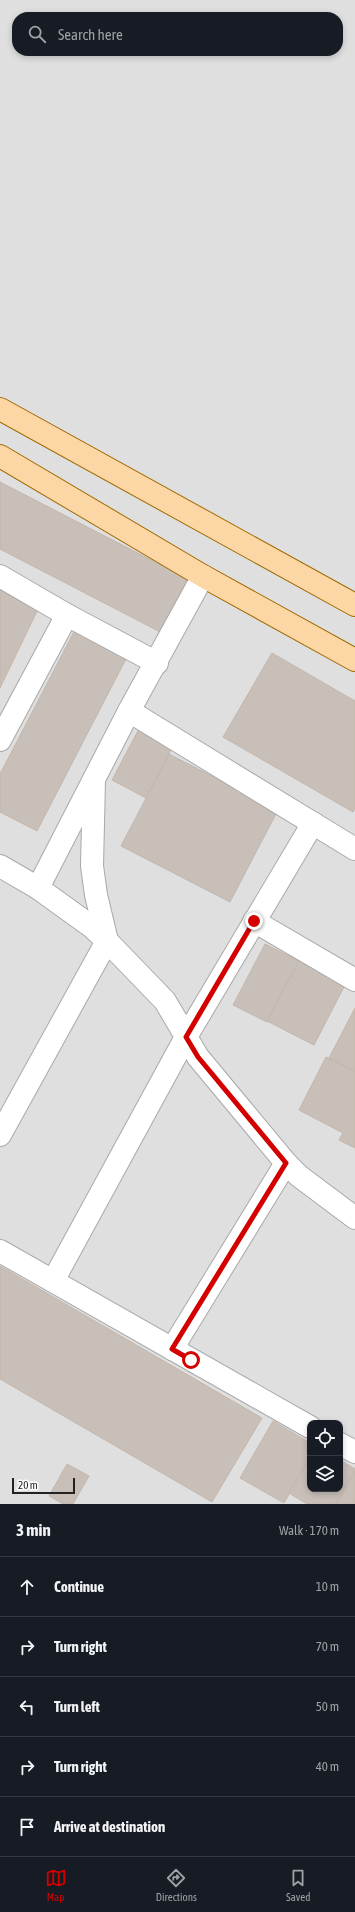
<!DOCTYPE html>
<html lang="en">
<head>
<meta charset="utf-8">
<style>
  :root { --surface:#171b24; --page:#242831; --text:#f1f3f6; --muted:#9ea1a6; --line:#363941; --accent:#d40000 }
  body { margin:0; font-family:"Asap Condensed",sans-serif; background:var(--page); color:var(--text) }
  .controls { position:absolute; right:12px; bottom:12px; display:grid; overflow:hidden; border-radius:8px; box-shadow:0 2px 6px #0003 }
  .controls button { width:36px; height:36px; display:grid; place-items:center; padding:0; border:0; border-bottom:1px solid var(--line); background:var(--surface); color:var(--text); font:20px sans-serif }
  .scale { position:absolute; left:12px; bottom:10px; width:63px; box-sizing:border-box; padding-left:4px; border:2px solid #222; border-top:0; font-size:11px; line-height:14px; white-space:nowrap; color:#222; -webkit-text-stroke:3px #fff; paint-order:stroke }
  .stop { position:absolute; width:12px; height:12px; margin:-9px; border:3px solid #d40000; border-radius:50%; background:#fff }
  .stop.end { background:#d40000; border-color:#fff; box-shadow:0 1px 4px #0008 }
  .list { margin:0; padding:0; list-style:none }
  h2 { display:flex; justify-content:space-between; align-items:center; height:52px; margin:0; padding:0 16px; font-size:17px }
  h2 small { font-size:13px; font-weight:400; color:var(--muted) }
  .list li { display:grid; grid-template-columns:26px 1fr auto; gap:12px; align-items:center; box-sizing:border-box; height:60px; padding:0 16px; border-top:1px solid var(--line) }
  .list b { display:block; font-size:15px; white-space:nowrap }
  .list em { font-size:13px; font-style:normal; color:var(--muted) }
  .icon { flex:none; width:22px; height:22px; fill:none; stroke:currentColor; stroke-width:2; stroke-linecap:round; stroke-linejoin:round }
  .map { position:relative; flex:none; width:355px; height:1504px; overflow:hidden }
  .search { position:absolute; background:var(--surface); box-shadow:0 2px 6px #0003; left:12px; right:12px; top:12px; height:44px; display:flex; align-items:center; gap:10px; box-sizing:border-box; padding:0 14px; border-radius:16px; color:var(--muted); font-size:15px }
  .sheet { height:352px; background:var(--surface) }
  nav { display:flex; justify-content:space-around; align-items:center; box-sizing:border-box; height:56px; border-top:1px solid var(--line); background:var(--surface); font-size:11px; color:var(--muted) }
  nav a { display:grid; justify-items:center; gap:2px }
  nav .on { color:var(--accent) }
  .map>svg:first-child { display:block }
</style>
</head>
<body>
<div class="map">
<svg width="355" height="1504" viewBox="0 0 355 1504">
  <rect width="100%" height="100%" fill="#f2efe9"/>
  <path fill="#e0dfdf" fill-rule="evenodd" d="M0,0H355V1504H0ZM17,17H338V51H17ZM310,1423H340V1489H310Z"/>
  <g fill="#c7bfb8" stroke="#c4b6ab">
    <path d="M0,482L194,582L166,635L0,549Z"/>
    <path d="M0,583L41,603L0,688Z"/>
    <path d="M77,626L129,653L37,831L0,812V774Z"/>
    <path d="M272,653L355,701V808L353,812L223,737Z"/>
    <path d="M141,725L175,742L146,798L112,780Z"/>
    <path d="M169,754L278,810L230,902L121,846Z"/>
    <path d="M265,944L299,961L267,1022L233,1005Z"/>
    <path d="M299,961L345,985L314,1045L267,1021Z"/>
    <path d="M355,1008V1071L329,1058Z"/>
    <path d="M326,1057L355,1071V1148L339,1140L343,1133L299,1110Z"/>
    <path d="M0,1266L262,1418L212,1502L0,1379Z"/>
    <path d="M273,1421L310,1443V1458L284,1503L240,1478Z"/>
    <path d="M310,1458V1489H340V1460L355,1469L336,1504H307L289,1493Z"/>
    <path d="M67,1464L89,1476L73,1504H63L49,1496Z"/>
    <path d="M355,1471V1504H336Z"/>
  </g>
  <g fill="none" stroke-linecap="round" stroke-linejoin="round">
    <g stroke="#a9a9a9" stroke-width="24">
      <g id="minor">
        <path d="M0,576L67,615L157,663"/>
        <path d="M129,711L355,849"/>
        <path d="M0,740L67,615"/>
        <path d="M0,866L38,888L92,927L107,941L165,1001L198,1057L286,1163L299,1176L355,1218"/>
        <path d="M38,888L129,711L203,576"/>
        <path d="M254,921L355,980"/>
        <path d="M0,1135L107,941L96,895L92,866L94,780"/>
        <path d="M0,1251L310,1427"/>
        <path d="M53,1281L186,1037L313,823"/>
        <path d="M172,1349L286,1163"/>
        <path d="M340,1444L355,1452"/>
      </g>
    </g>
    <g stroke="#a06b00" stroke-width="24">
      <g id="major">
        <path d="M0,409L355,605"/>
        <path d="M0,456L203,576L355,660"/>
      </g>
    </g>
    <use href="#minor" stroke="#fff" stroke-width="22"/>
    <use href="#major" stroke="#fcd6a4" stroke-width="22"/>
  </g>
  <g fill="none" stroke-linecap="round" stroke-linejoin="round">
    <path stroke="#d40000" stroke-width="5" d="M191,1360L172,1349L286,1163L198,1057L186,1037L254,921"/>
  </g>
</svg>
<div class="controls">
<button><svg class="icon" aria-label="locate" viewBox="0 0 24 24"><circle cx="12" cy="12" r="6"/><path d="M12 2v4M12 18v4M2 12h4M18 12h4"/></svg></button>
<button><svg class="icon" aria-label="layers" viewBox="0 0 24 24"><path d="M12 4l9 5-9 5-9-5zM3 14l9 5 9-5"/></svg></button>
</div>
<div class="scale">20 m</div>
<div class="stop" style="left:191px;top:1360px"></div>
<div class="stop end" style="left:254px;top:921px"></div>
<div class="search"><svg class="icon" aria-label="search" viewBox="0 0 24 24"><circle cx="10" cy="10" r="6"/><path d="M15 15l6 6"/></svg>Search here</div>
</div>
<section class="sheet">
<h2>3 min<small>Walk · 170 m</small></h2>
<ul class="list">
<li><svg class="icon" aria-label="ahead" viewBox="0 0 24 24"><path d="M12 20V5M6 11l6-6 6 6"/></svg><div><b>Continue</b></div><em>10 m</em></li>
<li><svg class="icon" aria-label="right" viewBox="0 0 24 24"><path d="M7 20v-9h11M14 6l5 5-5 5"/></svg><div><b>Turn right</b></div><em>70 m</em></li>
<li><svg class="icon" aria-label="left" viewBox="0 0 24 24"><path d="M17 20v-9H6M10 6l-5 5 5 5"/></svg><div><b>Turn left</b></div><em>50 m</em></li>
<li><svg class="icon" aria-label="right" viewBox="0 0 24 24"><path d="M7 20v-9h11M14 6l5 5-5 5"/></svg><div><b>Turn right</b></div><em>40 m</em></li>
<li><svg class="icon" aria-label="arrive" viewBox="0 0 24 24"><path d="M6 21V4h12l-3 4 3 4H6"/></svg><div><b>Arrive at destination</b></div></li>
</ul>
</section>
<nav>
<a class="on"><svg class="icon" aria-label="map" viewBox="0 0 24 24"><path d="M3 6l6-2 6 2 6-2v14l-6 2-6-2-6 2zM9 4v14M15 6v14"/></svg>Map</a>
<a><svg class="icon" aria-label="directions" viewBox="0 0 24 24"><path d="M12 3l9 9-9 9-9-9zM9 14v-3h6M13 9l2 2-2 2"/></svg>Directions</a>
<a><svg class="icon" aria-label="saved" viewBox="0 0 24 24"><path d="M7 4h10v16l-5-4-5 4z"/></svg>Saved</a>
</nav>
</body>
</html>
